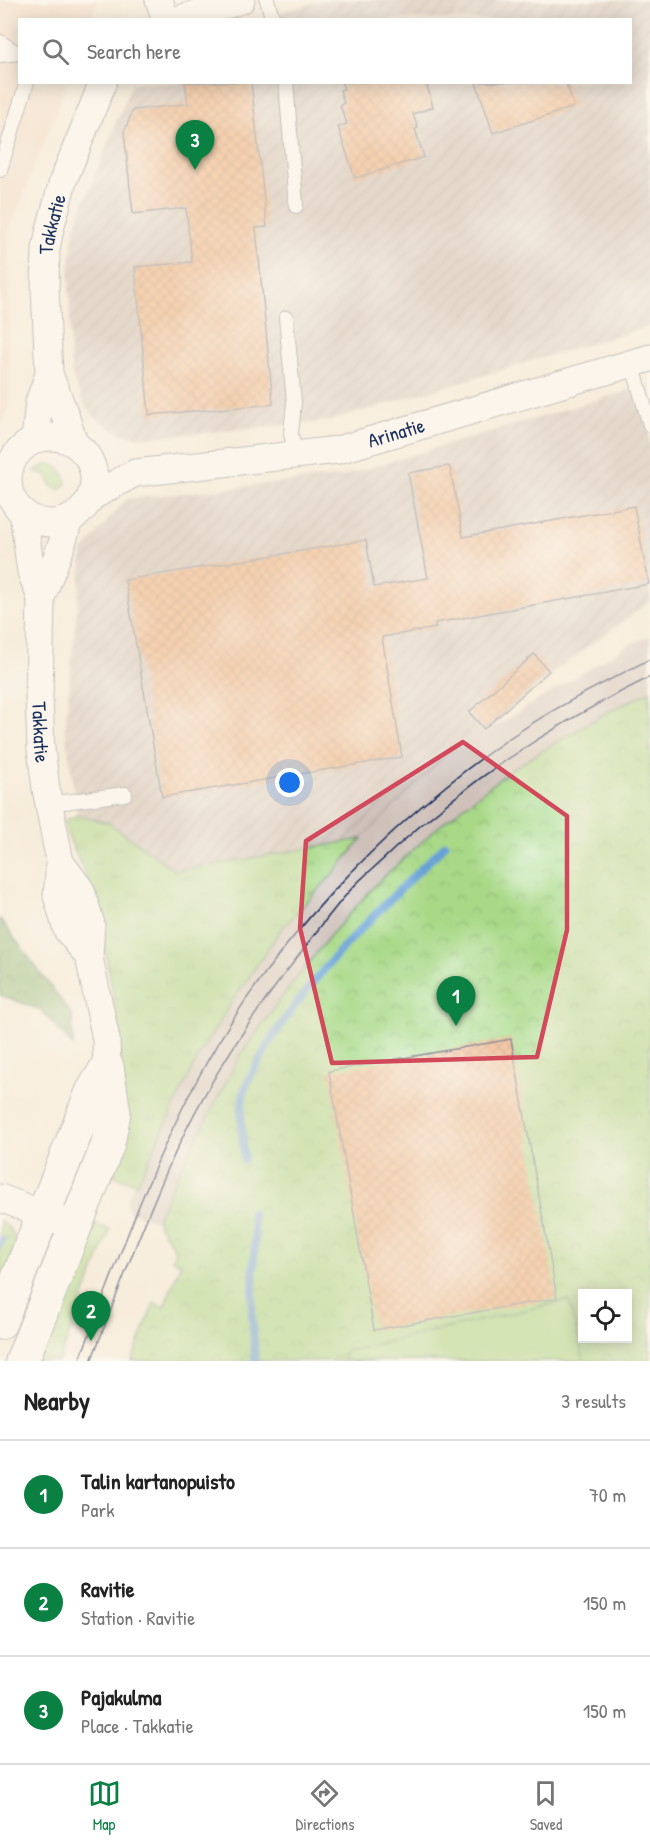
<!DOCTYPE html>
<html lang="en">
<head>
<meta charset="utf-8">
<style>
  :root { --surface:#fff; --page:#f2f2f2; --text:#222; --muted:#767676; --line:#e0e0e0; --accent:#0b8043 }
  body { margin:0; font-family:"Patrick Hand",sans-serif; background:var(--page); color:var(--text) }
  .controls { position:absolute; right:18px; bottom:18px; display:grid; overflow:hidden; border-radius:0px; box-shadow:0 3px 15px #0003 }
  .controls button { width:54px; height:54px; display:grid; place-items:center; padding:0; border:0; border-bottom:2px solid var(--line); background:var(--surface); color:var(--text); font:30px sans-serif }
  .you { position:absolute; left:290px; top:783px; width:21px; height:21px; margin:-15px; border:4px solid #fff; border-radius:50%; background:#1a73e8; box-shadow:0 0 0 9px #1a73e833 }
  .badge { display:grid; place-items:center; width:39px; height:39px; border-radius:50%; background:var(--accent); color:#fff; font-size:20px; font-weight:700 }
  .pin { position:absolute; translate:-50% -50px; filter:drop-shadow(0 2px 3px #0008) }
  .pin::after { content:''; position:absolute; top:32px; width:21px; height:18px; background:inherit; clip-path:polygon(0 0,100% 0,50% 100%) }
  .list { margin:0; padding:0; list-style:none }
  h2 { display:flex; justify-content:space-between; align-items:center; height:78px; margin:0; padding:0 24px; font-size:26px }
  h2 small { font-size:20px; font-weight:400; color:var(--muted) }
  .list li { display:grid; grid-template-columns:39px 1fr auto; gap:18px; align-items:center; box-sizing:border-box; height:108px; padding:0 24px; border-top:2px solid var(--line) }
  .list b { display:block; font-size:22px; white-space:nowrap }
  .list p { margin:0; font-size:20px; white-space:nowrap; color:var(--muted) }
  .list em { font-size:20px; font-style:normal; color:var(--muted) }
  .icon { flex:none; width:33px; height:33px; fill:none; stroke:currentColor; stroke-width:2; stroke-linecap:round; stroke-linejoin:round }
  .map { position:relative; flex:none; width:650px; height:1361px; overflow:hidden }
  .search { position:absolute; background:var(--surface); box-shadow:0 3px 15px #0003; left:18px; right:18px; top:18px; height:66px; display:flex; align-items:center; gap:15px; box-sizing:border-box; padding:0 21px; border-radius:0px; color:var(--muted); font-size:22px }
  .sheet { height:402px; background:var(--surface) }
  nav { display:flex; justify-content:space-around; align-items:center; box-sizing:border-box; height:84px; border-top:2px solid var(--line); background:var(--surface); font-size:16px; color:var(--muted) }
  nav a { display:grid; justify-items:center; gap:3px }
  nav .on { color:var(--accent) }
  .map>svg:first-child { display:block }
</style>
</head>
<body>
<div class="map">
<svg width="650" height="1361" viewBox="0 0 650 1361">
  <defs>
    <pattern id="industrial-furrows" width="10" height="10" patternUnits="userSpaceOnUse" patternTransform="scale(1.5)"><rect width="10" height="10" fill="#cfc1ba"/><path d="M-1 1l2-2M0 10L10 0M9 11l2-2" fill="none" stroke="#b1a6a2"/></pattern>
    <pattern id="grass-tufts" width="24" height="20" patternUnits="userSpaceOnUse" patternTransform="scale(1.5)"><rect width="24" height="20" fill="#a9d987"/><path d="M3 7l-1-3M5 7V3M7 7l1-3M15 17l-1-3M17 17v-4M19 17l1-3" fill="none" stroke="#91bb77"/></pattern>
    <pattern id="forest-crowns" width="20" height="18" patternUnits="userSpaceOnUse" patternTransform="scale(1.5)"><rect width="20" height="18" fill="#86b974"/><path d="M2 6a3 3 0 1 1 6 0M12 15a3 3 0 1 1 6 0" fill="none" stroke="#6d9762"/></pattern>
    <pattern id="park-crowns" width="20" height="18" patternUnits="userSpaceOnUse" patternTransform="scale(1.5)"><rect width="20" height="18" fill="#a9d987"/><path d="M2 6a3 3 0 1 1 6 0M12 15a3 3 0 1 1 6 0" fill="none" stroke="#91bb77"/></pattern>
    <pattern id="building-cross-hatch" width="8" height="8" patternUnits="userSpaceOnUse" patternTransform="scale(1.5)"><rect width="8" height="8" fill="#f3af7b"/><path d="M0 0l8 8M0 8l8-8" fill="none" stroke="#c48f68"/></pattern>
  </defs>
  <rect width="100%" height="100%" fill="#fff"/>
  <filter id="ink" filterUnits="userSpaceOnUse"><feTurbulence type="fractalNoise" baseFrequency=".0167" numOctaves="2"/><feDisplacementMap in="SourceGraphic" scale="12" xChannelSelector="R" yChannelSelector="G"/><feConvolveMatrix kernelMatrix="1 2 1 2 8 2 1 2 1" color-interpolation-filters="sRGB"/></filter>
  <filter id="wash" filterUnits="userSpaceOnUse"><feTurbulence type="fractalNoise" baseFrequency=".008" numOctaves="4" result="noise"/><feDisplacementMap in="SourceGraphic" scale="24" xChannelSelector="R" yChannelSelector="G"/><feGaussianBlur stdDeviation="1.35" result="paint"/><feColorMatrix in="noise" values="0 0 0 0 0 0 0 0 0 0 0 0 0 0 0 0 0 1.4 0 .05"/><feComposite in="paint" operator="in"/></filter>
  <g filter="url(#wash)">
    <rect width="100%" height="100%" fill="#f7ecda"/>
    <path fill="#f2d5be" d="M0,0H98L91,19L20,20V82L67,83L8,233L9,404L0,425Z"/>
    <g fill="url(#industrial-furrows)">
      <path d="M323,0H650V326L329,421L158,437H140L123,434L109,428L95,417L84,404L72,375L70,358L69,271L73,236L80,212L132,83L630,82V20L260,19Z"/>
      <path d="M650,384V601L556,670L362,839L176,871L109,823L77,815L65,728L83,551L126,499L343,476Z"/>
    </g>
    <path fill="#cfc1ba" d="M650,636V691L602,715L512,769L438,827L377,883L329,937L281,998L241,1054L172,1185L156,1221L129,1212L126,1203L134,1183L137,1184L198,1057L282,928L332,875L362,839L478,737L628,645Z"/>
    <g fill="url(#grass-tufts)" stroke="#628472" stroke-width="1.5">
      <path d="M48,464C60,466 65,471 66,483L62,489C50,489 51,482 45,474L34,471Z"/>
      <path d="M77,815L109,823L176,871L362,839L332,875L282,928L230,1005L198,1057L137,1184L107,1173L123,1088L116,1011L98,911L91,888L66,831L64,821Z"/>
      <path d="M0,1220L9,1228L16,1240L0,1298Z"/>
      <path d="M88,1221L110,1230L59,1361H33Z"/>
    </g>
    <path fill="url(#forest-crowns)" stroke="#507469" stroke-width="1.5" d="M0,919L72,1015L73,1046L41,1010L0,995Z"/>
    <path fill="url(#park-crowns)" stroke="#628472" stroke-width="1.5" fill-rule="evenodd" d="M650,691V1361H132L154,1303L164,1307L181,1263L172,1259L175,1250L156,1221L172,1185L241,1054L281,998L329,937L377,883L438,827L512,769L602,715ZM582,1294H628V1338H582Z"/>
    <path fill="#a9d987" stroke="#628472" stroke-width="1.5" d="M569,1300L584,1361H345L343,1352Z"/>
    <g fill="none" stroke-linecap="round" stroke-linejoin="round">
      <g stroke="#66a0d6" stroke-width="8">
        <path d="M244,1160C243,1137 239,1114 244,1092C247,1080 255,1069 260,1059C305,977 380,910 445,845"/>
        <path d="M252,1213L255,1238L252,1314L255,1361"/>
        <path d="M0,1244L2,1240"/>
      </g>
    </g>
    <g id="blocks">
      <g fill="url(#building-cross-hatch)">
        <path d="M185,82H251L267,227L256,228L273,404L149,415L135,267L192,262L186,208L133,214L124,132L133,110L188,104Z"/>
        <path d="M341,82H426L433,107L413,114L418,128L415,129L424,157L355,178L338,127L347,124L340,105L344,103L340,90L344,89Z"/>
        <path d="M476,82H566L574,107L493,133Z"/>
        <path d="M448,466L450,467L463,537L634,506L649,584L435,623L436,628L382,637L402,757L162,797L125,580L366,540L374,587L428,578L408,473Z"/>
        <path d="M534,654L549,671L484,729L469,712Z"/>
        <path d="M511,1039L557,1298L374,1330L329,1071Z"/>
      </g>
    </g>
  </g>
  <g filter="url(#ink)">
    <use href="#blocks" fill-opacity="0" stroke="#898e9c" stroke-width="1.5"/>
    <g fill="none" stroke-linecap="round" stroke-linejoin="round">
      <g stroke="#898e9c" stroke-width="16">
        <g id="lane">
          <path d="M267,0L273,20"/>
          <path d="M0,42L16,52"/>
          <path d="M0,55L20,53"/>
          <path d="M286,82L296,206"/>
          <path d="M0,170L27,82"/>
          <path d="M286,318L294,402L291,433L295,455"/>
          <path d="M632,363L650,425"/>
          <path d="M49,804L125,794"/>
        </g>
      </g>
      <g stroke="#898e9c" stroke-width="29">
        <g id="street">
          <path d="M159,0L166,20"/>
          <path d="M177,20L241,0"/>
          <circle cx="51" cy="480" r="43"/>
          <path d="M35,439L39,402L49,374"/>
          <path id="s1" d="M74,443L65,415L49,374L45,289L46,249L50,229L63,181L103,82"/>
          <path id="s2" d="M91,497L135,473L338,450L650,358"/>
          <path d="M23,513L31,572L41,598"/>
          <path id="s3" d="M69,519L62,544L41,598L39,697L41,749L46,789L60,862L57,896L67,930L89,957"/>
          <path d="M60,862L81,890L91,924L89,957L106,1039L107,1067"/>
          <path d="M0,1198L75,1226"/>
        </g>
      </g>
      <g stroke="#898e9c" stroke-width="35">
        <g id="secondary">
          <path d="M0,1323L92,1092L107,1067"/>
          <path d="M22,1361L108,1144L114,1113L107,1067"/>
        </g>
      </g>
      <use href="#lane" stroke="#fff" stroke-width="14"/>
      <use href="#street" stroke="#fff" stroke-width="27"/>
      <use href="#secondary" stroke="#fff" stroke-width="33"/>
      <g stroke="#1b2f5e" stroke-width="1.5">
        <path d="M79,1361C116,1267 149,1169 197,1080C270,943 385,825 511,737C555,707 603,683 650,659"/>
        <path d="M91,1361C122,1283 150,1203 187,1128C217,1068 255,1012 296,959C315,934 334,907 356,884C368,872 381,862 393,850C471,778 555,723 650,677"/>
      </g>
    </g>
  </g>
  <path d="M0 0H650V1361H0ZM463,742L567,816V930L537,1057L332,1063L300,928L306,841Z" fill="#f7ecda" fill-opacity=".55" fill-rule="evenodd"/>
  <path fill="none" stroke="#d1495b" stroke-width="4.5" stroke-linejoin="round" d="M463,742L567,816V930L537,1057L332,1063L300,928L306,841Z"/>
  <g text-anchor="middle" stroke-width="6" stroke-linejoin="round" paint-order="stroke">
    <g font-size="20" fill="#1b2f5e" stroke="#fff">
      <text dy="7" stroke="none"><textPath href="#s1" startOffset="224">Takkatie</textPath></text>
      <text dy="7" stroke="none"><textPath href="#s2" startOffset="315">Arinatie</textPath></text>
      <text dy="7" stroke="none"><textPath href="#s3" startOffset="218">Takkatie</textPath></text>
    </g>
  </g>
</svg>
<div class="controls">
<button><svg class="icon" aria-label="locate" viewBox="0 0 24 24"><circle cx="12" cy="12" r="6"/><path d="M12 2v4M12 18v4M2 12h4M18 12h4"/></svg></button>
</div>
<div class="you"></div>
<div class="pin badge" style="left:456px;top:1026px">1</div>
<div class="pin badge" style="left:91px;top:1341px">2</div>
<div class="pin badge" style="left:195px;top:170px">3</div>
<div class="search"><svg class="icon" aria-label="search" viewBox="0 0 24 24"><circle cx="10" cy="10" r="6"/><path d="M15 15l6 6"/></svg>Search here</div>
</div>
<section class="sheet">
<h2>Nearby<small>3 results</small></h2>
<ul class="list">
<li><span class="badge">1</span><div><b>Talin kartanopuisto</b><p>Park</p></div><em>70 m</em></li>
<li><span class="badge">2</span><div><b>Ravitie</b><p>Station · Ravitie</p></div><em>150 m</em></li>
<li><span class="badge">3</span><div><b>Pajakulma</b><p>Place · Takkatie</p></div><em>150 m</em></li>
</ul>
</section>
<nav>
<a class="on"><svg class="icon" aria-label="map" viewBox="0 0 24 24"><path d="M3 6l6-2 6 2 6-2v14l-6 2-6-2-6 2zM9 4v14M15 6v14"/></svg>Map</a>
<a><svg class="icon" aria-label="directions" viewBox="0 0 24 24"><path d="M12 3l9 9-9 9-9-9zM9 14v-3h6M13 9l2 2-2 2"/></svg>Directions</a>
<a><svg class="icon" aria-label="saved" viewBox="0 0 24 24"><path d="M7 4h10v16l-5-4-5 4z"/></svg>Saved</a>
</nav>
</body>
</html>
